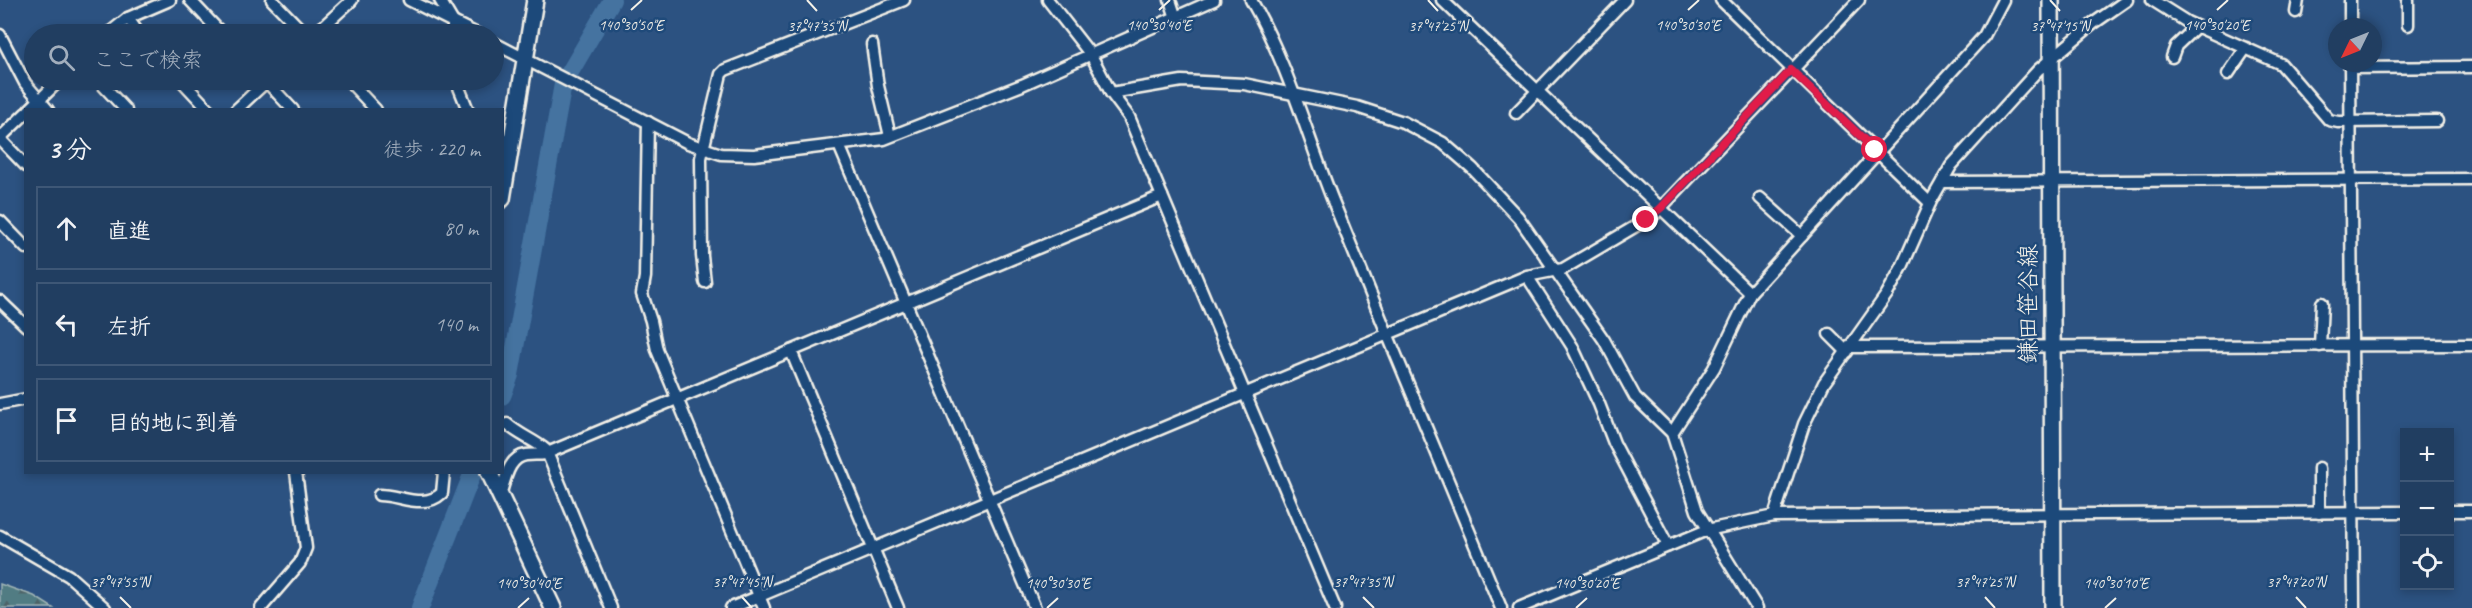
<!DOCTYPE html>
<html lang="ja">
<head>
<meta charset="utf-8">
<style>
  :root { --surface:#213e61; --page:#2d496a; --text:#f1f3f6; --muted:#a2aebd; --line:#3e5776 }
  body { margin:0; font-family:Caveat,"Klee One",sans-serif; background:var(--page); color:var(--text) }
  .controls { position:absolute; right:18px; bottom:18px; display:grid; overflow:hidden; border-radius:0px; box-shadow:0 3px 9px #0003 }
  .controls button { width:54px; height:54px; display:grid; place-items:center; padding:0; border:0; border-bottom:2px solid var(--line); background:var(--surface); color:var(--text); font:30px sans-serif }
  .compass { position:absolute; left:2328px; top:18px; width:54px; height:54px; border-radius:50%; background:var(--surface); box-shadow:0 3px 9px #0003; rotate:227deg }
  .stop { position:absolute; width:18px; height:18px; margin:-14px; border:4px solid #e11d48; border-radius:50%; background:#fff }
  .stop.end { background:#e11d48; border-color:#fff; box-shadow:0 2px 6px #0008 }
  .list { margin:0; padding:0; list-style:none }
  h2 { display:flex; justify-content:space-between; align-items:center; height:78px; margin:0; padding:0 24px; font-size:26px }
  h2 small { font-size:20px; font-weight:400; color:var(--muted) }
  .list li { display:grid; grid-template-columns:39px 1fr auto; gap:18px; align-items:center; box-sizing:border-box; height:84px; margin:0 12px 12px; padding:0 12px; border:2px solid var(--line); border-radius:0px }
  .list b { display:block; font-size:22px; white-space:nowrap }
  .list em { font-size:20px; font-style:normal; color:var(--muted) }
  .icon { flex:none; width:33px; height:33px; fill:none; stroke:currentColor; stroke-width:2; stroke-linecap:round; stroke-linejoin:round }
  .map { position:relative; flex:none; width:2472px; height:608px; overflow:hidden }
  .search { position:absolute; background:var(--surface); box-shadow:0 3px 9px #0003; left:24px; top:24px; width:480px; height:66px; display:flex; align-items:center; gap:15px; box-sizing:border-box; padding:0 21px; border-radius:33px; color:var(--muted); font-size:22px }
  .panel { position:absolute; background:var(--surface); box-shadow:0 3px 9px #0003; left:24px; top:108px; width:480px; height:366px; border-radius:0px }
  .map>svg:first-child { display:block }
</style>
</head>
<body>
<div class="map">
<svg width="2472" height="608" viewBox="0 0 2472 608">
  <defs>
    <pattern id="forest-firs" width="22" height="20" patternUnits="userSpaceOnUse" patternTransform="scale(1.5)"><rect width="22" height="20" fill="#517b83"/><path d="M5 1l3.5 6h-7zM16 11l3.5 6h-7z" fill="#4d6468"/></pattern>
  </defs>
  <rect width="100%" height="100%" fill="#2c5281"/>
  <filter id="ink" filterUnits="userSpaceOnUse"><feTurbulence type="fractalNoise" baseFrequency=".0167" numOctaves="2"/><feDisplacementMap in="SourceGraphic" scale="12" xChannelSelector="R" yChannelSelector="G"/><feConvolveMatrix kernelMatrix="1 2 1 2 8 2 1 2 1" color-interpolation-filters="sRGB"/></filter>
  <g filter="url(#ink)">
    <path fill="url(#forest-firs)" stroke="#a2b6b6" stroke-width="1.5" d="M0,584L34,596L53,608H0Z"/>
    <g fill="none" stroke-linecap="round" stroke-linejoin="round">
      <g stroke="#4473a0" stroke-width="18">
        <path d="M502,396L510,375L563,84L612,0"/>
        <path d="M420,608L473,472"/>
      </g>
      <g stroke="#f4f1e8" stroke-width="15">
        <g id="street">
          <path d="M190,0L222,34"/>
          <path d="M272,0L305,34"/>
          <path d="M409,0L477,34"/>
          <path d="M440,0L453,22V34"/>
          <path d="M1048,0L1091,55L1111,93L1129,117L1162,196L1335,608"/>
          <path d="M1170,0L1176,18"/>
          <path d="M1251,0C1288,64 1306,133 1333,201C1388,337 1444,472 1501,608"/>
          <path d="M1442,0L1750,293"/>
          <path d="M1721,0L1930,203"/>
          <path d="M2152,0L2187,22L2281,64L2329,120L2338,122L2437,121"/>
          <path d="M2408,0V25"/>
          <path d="M2296,12L2298,0"/>
          <path d="M128,18L139,34"/>
          <path d="M2350,27V0"/>
          <path d="M108,34L128,18L170,0"/>
          <path d="M315,34L352,0"/>
          <path d="M0,35L25,83L48,110"/>
          <path d="M494,43L688,143L721,154L754,155L884,139L1022,85L1214,0"/>
          <path d="M872,44L878,86L890,136"/>
          <path d="M2172,57L2176,46L2196,27"/>
          <path d="M2350,63L2354,608"/>
          <path d="M2350,68L2472,67"/>
          <path d="M2228,74L2246,48"/>
          <path d="M98,80L126,110"/>
          <path d="M181,80L209,110"/>
          <path d="M265,80L293,110"/>
          <path d="M348,80L376,110"/>
          <path d="M456,80L468,110"/>
          <path d="M1111,93L1182,81L1244,84L1357,107L1403,122L1443,143L1472,168L1518,217L1604,340L1635,397L1672,433L1697,511L1757,608"/>
          <path d="M29,110L60,80"/>
          <path d="M236,110L268,80"/>
          <path d="M1516,113L1625,0"/>
          <path d="M648,122L645,277L642,294L651,321L657,350L764,608"/>
          <path d="M0,138L26,113"/>
          <path d="M0,139L26,166"/>
          <path d="M839,145L1035,608"/>
          <path d="M1942,182L2472,179"/>
          <path d="M1760,198L1802,236"/>
          <path d="M0,221L26,248"/>
          <path d="M1527,276L1572,346L1599,404L1614,443L1668,546"/>
          <path d="M705,282L702,256L701,158L721,74L725,70L904,0"/>
          <path d="M0,301L26,326"/>
          <path d="M1829,334L1847,352"/>
          <path d="M2320,346L2322,303"/>
          <path d="M1851,347L2472,345"/>
          <path d="M791,351L898,608"/>
          <path d="M0,404L26,399"/>
          <path d="M507,424C519,435 534,440 546,450L611,608"/>
          <path d="M1672,433L1714,368L1750,293L1984,36L2003,0"/>
          <path d="M498,492L502,489C506,476 510,457 526,455C532,454 539,455 545,454L1162,196"/>
          <path d="M379,495C400,495 424,510 442,493L444,472"/>
          <path d="M2450,511H2472"/>
          <path d="M2319,513V468"/>
          <path d="M1774,516L1804,424L1824,383L1887,294L1902,267L1931,201L1951,166L2038,70L2094,23L2127,0"/>
          <path d="M0,536L69,576L105,608"/>
          <path d="M261,608L300,563L306,548L296,472"/>
          <path d="M731,608L1527,276L1563,269L1653,216L1859,0"/>
          <path d="M1519,608L1707,530L1774,516L2404,512"/>
        </g>
      </g>
      <g stroke="#f4f1e8" stroke-width="20">
        <g id="secondary">
          <path d="M2051,0L2053,608"/>
          <path d="M502,199L535,0"/>
          <path d="M489,472L553,608"/>
        </g>
      </g>
      <use href="#street" stroke="#1f4a7a" stroke-width="10"/>
      <use href="#secondary" stroke="#1f4a7a" stroke-width="15"/>
    </g>
  </g>
  <g fill="none" stroke-linecap="round" stroke-linejoin="round" filter="url(#ink)">
    <path stroke="#e11d48" stroke-width="8" d="M1646,220L1661,208L1791,70L1875,150"/>
  </g>
  <path fill="none" stroke="#f4f1e8" stroke-width="2" d="M807,0L817,11M1428,0L1438,11M2050,0L2060,11M631,10L642,0M1159,10L1170,0M1688,10L1699,0M2217,10L2228,0M120,597L131,608M742,597L752,608M1363,597L1374,608M1985,597L1995,608M2296,597L2306,608M518,608L529,598M1047,608L1058,598M1576,608L1587,598M2105,608L2116,598"/>
  <g text-anchor="middle" stroke-width="5" stroke-linejoin="round" paint-order="stroke">
    <g font-size="24" fill="#f4f1e8" stroke="#1f4a7a">
      <text transform="translate(2028 304) rotate(-90)" y="8">鎌田笹谷線</text>
    </g>
  </g>
  <g font-size="15" text-anchor="middle" fill="#f4f1e8" stroke="#1f4a7a" stroke-width="5" stroke-linejoin="round" paint-order="stroke">
    <text x="2217" y="30">140°30'20"E</text>
    <text x="631" y="30">140°30'50"E</text>
    <text x="1159" y="30">140°30'40"E</text>
    <text x="1688" y="30">140°30'30"E</text>
    <text x="817" y="31">37°47'35"N</text>
    <text x="1438" y="31">37°47'25"N</text>
    <text x="2060" y="31">37°47'15"N</text>
    <text x="120" y="587">37°47'55"N</text>
    <text x="742" y="587">37°47'45"N</text>
    <text x="1363" y="587">37°47'35"N</text>
    <text x="1985" y="587">37°47'25"N</text>
    <text x="2296" y="587">37°47'20"N</text>
    <text x="529" y="588">140°30'40"E</text>
    <text x="1058" y="588">140°30'30"E</text>
    <text x="1587" y="588">140°30'20"E</text>
    <text x="2116" y="588">140°30'10"E</text>
  </g>
</svg>
<div class="controls">
<button>+</button>
<button>−</button>
<button><svg class="icon" aria-label="locate" viewBox="0 0 24 24"><circle cx="12" cy="12" r="6"/><path d="M12 2v4M12 18v4M2 12h4M18 12h4"/></svg></button>
</div>
<svg class="compass" viewBox="-18 -18 36 36"><path d="M0-13l5 13h-10z" fill="#e53935"/><path d="M0 13l5-13h-10z" fill="#a2aebd"/></svg>
<div class="stop" style="left:1875px;top:150px"></div>
<div class="stop end" style="left:1646px;top:220px"></div>
<div class="search"><svg class="icon" aria-label="search" viewBox="0 0 24 24"><circle cx="10" cy="10" r="6"/><path d="M15 15l6 6"/></svg>ここで検索</div>
<section class="panel">
<h2>3 分<small>徒歩 · 220 m</small></h2>
<ul class="list">
<li><svg class="icon" aria-label="ahead" viewBox="0 0 24 24"><path d="M12 20V5M6 11l6-6 6 6"/></svg><div><b>直進</b></div><em>80 m</em></li>
<li><svg class="icon" aria-label="left" viewBox="0 0 24 24"><path d="M17 20v-9H6M10 6l-5 5 5 5"/></svg><div><b>左折</b></div><em>140 m</em></li>
<li><svg class="icon" aria-label="arrive" viewBox="0 0 24 24"><path d="M6 21V4h12l-3 4 3 4H6"/></svg><div><b>目的地に到着</b></div></li>
</ul>
</section>
</div>
</body>
</html>
